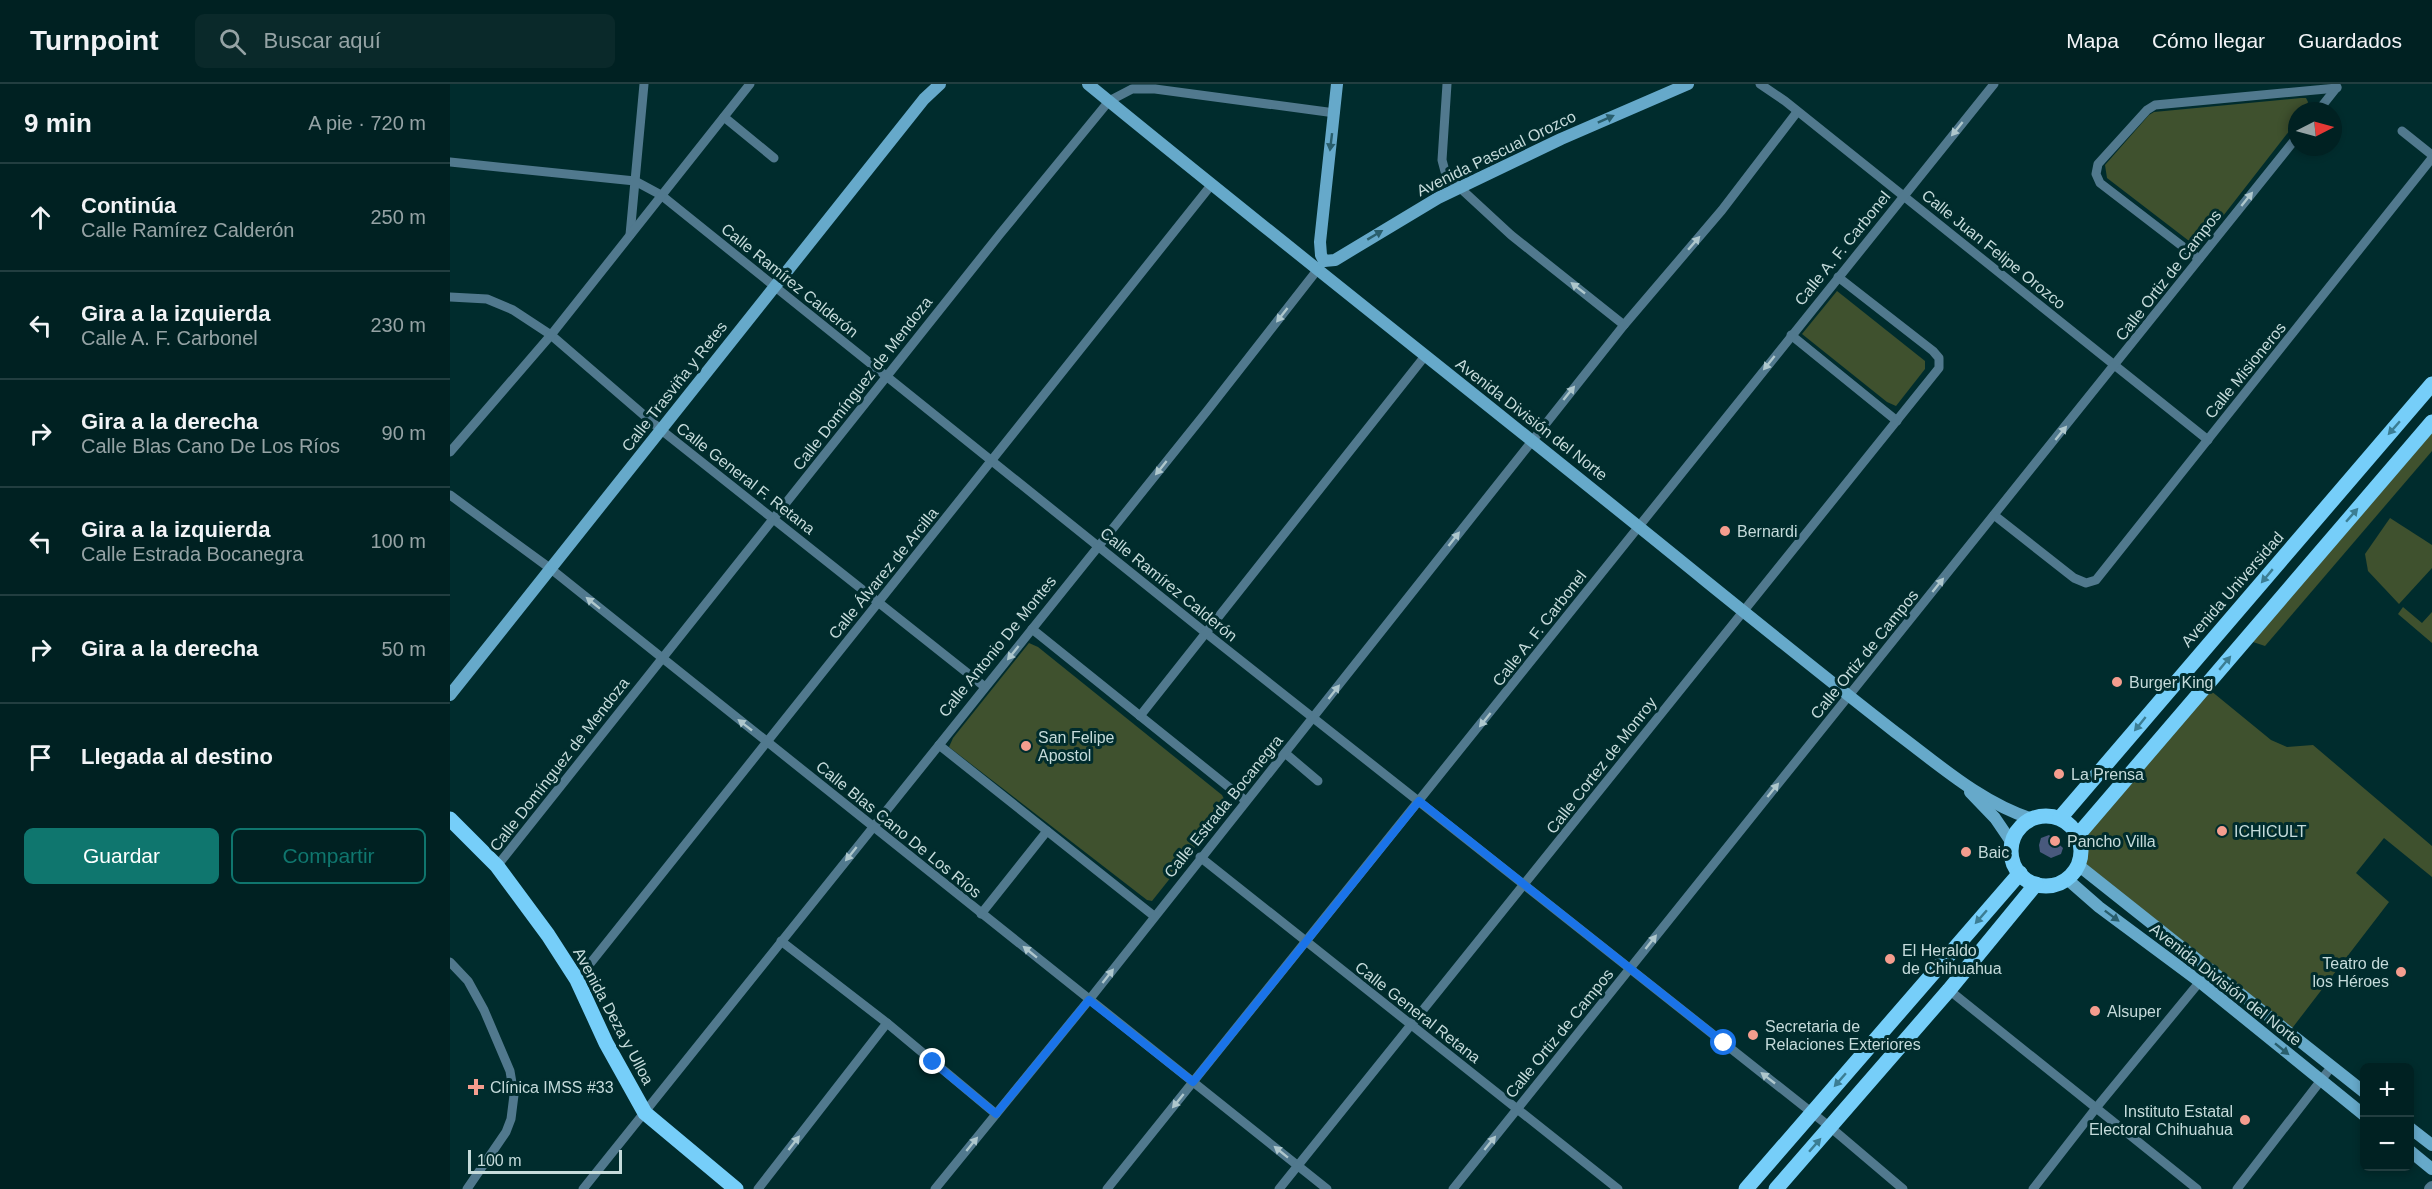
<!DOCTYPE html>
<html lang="es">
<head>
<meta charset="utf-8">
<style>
  :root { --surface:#002122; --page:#0a292a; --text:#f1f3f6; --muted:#95a3a5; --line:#223e40; --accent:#0f766e }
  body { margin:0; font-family:Helvetica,sans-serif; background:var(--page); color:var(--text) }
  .controls { position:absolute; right:18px; bottom:18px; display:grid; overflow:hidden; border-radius:9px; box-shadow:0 3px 9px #0003 }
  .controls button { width:54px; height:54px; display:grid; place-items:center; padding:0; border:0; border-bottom:2px solid var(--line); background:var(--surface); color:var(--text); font:30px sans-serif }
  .compass { position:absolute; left:1838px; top:18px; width:54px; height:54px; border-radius:50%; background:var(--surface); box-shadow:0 3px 9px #0003; rotate:84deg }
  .scale { position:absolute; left:18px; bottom:15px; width:154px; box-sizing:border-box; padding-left:6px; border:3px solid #c5dbdb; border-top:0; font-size:16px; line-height:21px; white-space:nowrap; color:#c5dbdb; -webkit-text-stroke:4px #002c2d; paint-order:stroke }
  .stop { position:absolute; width:18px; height:18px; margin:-14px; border:4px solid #1a73e8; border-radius:50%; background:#fff }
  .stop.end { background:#1a73e8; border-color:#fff; box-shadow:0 2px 6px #0008 }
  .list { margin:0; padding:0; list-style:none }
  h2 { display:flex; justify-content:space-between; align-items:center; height:78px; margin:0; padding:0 24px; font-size:26px }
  h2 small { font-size:20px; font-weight:400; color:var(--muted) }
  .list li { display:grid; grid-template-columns:39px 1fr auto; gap:18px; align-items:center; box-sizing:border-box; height:108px; padding:0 24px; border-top:2px solid var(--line) }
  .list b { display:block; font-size:22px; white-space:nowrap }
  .list p { margin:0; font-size:20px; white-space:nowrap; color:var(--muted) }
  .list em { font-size:20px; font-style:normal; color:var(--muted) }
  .actions { display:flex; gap:12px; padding:18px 24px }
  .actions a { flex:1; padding:14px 0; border:2px solid var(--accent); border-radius:9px; text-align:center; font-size:21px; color:var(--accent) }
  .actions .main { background:var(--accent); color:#fff }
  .icon { flex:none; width:33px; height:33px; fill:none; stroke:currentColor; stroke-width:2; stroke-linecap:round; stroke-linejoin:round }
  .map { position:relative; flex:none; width:1982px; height:1105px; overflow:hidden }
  header { display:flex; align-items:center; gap:36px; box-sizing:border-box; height:84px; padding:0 30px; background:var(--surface); border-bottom:2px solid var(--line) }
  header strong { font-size:28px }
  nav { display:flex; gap:33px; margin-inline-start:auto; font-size:21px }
  .search { width:420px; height:54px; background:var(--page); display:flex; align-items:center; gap:15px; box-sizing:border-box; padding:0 21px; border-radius:9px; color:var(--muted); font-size:22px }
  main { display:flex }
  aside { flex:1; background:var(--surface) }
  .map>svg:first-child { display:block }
</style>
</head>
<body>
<header>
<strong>Turnpoint</strong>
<div class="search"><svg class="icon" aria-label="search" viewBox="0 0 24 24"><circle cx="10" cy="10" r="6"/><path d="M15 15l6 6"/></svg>Buscar aquí</div>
<nav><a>Mapa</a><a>Cómo llegar</a><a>Guardados</a></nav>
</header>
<main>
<aside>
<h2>9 min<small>A pie · 720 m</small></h2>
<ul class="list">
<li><svg class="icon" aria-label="ahead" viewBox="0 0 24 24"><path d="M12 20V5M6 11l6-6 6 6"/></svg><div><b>Continúa</b><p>Calle Ramírez Calderón</p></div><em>250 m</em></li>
<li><svg class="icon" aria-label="left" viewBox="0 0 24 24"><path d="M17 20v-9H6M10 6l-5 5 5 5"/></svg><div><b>Gira a la izquierda</b><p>Calle A. F. Carbonel</p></div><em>230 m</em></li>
<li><svg class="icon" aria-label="right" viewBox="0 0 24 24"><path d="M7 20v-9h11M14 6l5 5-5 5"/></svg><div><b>Gira a la derecha</b><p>Calle Blas Cano De Los Ríos</p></div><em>90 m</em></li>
<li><svg class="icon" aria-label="left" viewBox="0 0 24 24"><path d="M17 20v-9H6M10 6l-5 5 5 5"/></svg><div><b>Gira a la izquierda</b><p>Calle Estrada Bocanegra</p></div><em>100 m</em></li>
<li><svg class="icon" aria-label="right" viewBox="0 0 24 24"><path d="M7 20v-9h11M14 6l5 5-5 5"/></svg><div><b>Gira a la derecha</b></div><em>50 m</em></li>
<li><svg class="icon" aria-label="arrive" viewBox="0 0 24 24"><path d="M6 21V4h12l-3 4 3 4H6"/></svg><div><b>Llegada al destino</b></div></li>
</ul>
<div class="actions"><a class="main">Guardar</a><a>Compartir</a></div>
</aside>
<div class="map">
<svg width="1982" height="1105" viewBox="0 0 1982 1105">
  <rect width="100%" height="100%" fill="#002c2d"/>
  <g fill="#3f512e">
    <path d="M1851,14H1856L1858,18L1854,27H1847V37L1752,159L1743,160L1657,94L1655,81L1699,31L1704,28Z"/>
    <path d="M1387,207L1475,277V285L1446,322L1437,318L1352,250Z"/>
    <path d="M1982,343V367L1815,562L1800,557Z"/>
    <path d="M1940,434L1982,461V484L1949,520L1918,487L1915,470Z"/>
    <path d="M1953,523L1972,539L1982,528V559L1948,530Z"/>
    <path d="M579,559L588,563L772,711L776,719V724L702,817L697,816L499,663L503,654Z"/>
    <path d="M1755,602L1821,656L1837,663L1863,661L1982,762V793L1934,754L1906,789L1939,818L1840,947L1628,781L1631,771L1628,751Z"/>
  </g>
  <path fill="#48597d" d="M1599,751L1613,764L1611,770L1601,774L1590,768L1589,761L1591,754Z"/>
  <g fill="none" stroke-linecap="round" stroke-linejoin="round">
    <g stroke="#51798e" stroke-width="9">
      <path d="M997,0L992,76L996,91L1061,151L1174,241"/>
      <path d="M1310,0L1335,17L1758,356"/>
      <path d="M1868,27L1887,3"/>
      <path d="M274,33L324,74"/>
      <path d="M1952,47L1982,71"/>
      <path d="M0,78L185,97L211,111L756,549L1380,1043L1453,1105"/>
      <path d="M180,151L194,0"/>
      <path d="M1749,175L1650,99L1646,90L1648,80L1697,26L1705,21L1887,4"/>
      <path d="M0,213L37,215L63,226L101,251L210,345L535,603"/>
      <path d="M1341,251L1447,337"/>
      <path d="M0,368L101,251L300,0"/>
      <path d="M0,411L101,485L877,1105"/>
      <path d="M1544,431L1624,494L1636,499L1646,496L1982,74"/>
      <path d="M582,545L796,717"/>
      <path d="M690,632L975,272"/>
      <path d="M489,661L704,832"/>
      <path d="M835,669L868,697"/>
      <path d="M750,773L1168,1105"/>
      <path d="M47,782L550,150L659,17L682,5H705L885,29"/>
      <path d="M531,830L597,747"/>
      <path d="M331,857L437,939L546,1030"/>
      <path d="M0,878L18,897L34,926L60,987L64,1011L61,1035L56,1048L17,1105"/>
      <path d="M127,896L762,100"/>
      <path d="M1499,906L1747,1105"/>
      <path d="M133,1105L757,327L868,185"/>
      <path d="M308,1105L437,939"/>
      <path d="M485,1105L639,916L1174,241L1272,126L1347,28"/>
      <path d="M657,1105L1544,0"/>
      <path d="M829,1105L1489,284V274L1483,267L1388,193"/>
      <path d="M1003,1105L1847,53"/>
      <path d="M1583,1105L1646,1024L1761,884"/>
      <path d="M1787,1105L1882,982"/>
    </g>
    <path stroke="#51798e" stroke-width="12" d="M1980,1105L1982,1103"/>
    <g stroke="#66a9ca" stroke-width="12">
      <path d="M638,0C843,168 1052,331 1257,498C1319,548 1382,599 1445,648C1488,680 1530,718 1582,735"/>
      <path d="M874,177L885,176L988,114L1111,55L1238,0"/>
      <path d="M874,177L871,171L870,158L887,0"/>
      <path d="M0,611L474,15L490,0"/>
      <path d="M1520,708L1545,734L1562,759"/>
      <path d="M1628,781L1914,1008"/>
      <path d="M1617,795L1649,823L1750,898L1914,1031"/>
      <path d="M1960,1044L1982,1061"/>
      <path d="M1960,1067L1982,1085"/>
    </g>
    <g stroke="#76cef9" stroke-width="15">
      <circle cx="1596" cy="767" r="35"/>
      <path d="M1610,734L1982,300"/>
      <path d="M0,735L47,782L98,851L127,896L156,959L195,1029L286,1105"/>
      <path d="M1628,751L1982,338"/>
      <path d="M1296,1105L1570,789"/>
      <path d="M1326,1105L1499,906L1586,800"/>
    </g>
  </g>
  <defs><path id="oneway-solid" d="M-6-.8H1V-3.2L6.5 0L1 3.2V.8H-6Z" transform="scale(1.5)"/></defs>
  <g fill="#295e6c">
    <use href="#oneway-solid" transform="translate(1156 35) rotate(-24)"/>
    <use href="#oneway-solid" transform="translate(881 58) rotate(97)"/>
    <use href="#oneway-solid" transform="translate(925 151) rotate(-31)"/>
    <use href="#oneway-solid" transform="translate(1662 832) rotate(37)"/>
    <use href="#oneway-solid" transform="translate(1832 965) rotate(39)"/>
  </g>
  <g fill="#aec7cc">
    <use href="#oneway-solid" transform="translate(1507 45) rotate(129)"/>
    <use href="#oneway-solid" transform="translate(1797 115) rotate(-51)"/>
    <use href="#oneway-solid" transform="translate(1244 159) rotate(-49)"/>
    <use href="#oneway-solid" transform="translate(1128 204) rotate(-142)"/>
    <use href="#oneway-solid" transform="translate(832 231) rotate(128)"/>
    <use href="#oneway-solid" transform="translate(1319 279) rotate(129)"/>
    <use href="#oneway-solid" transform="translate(1119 309) rotate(-51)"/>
    <use href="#oneway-solid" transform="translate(1611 349) rotate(-51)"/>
    <use href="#oneway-solid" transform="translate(711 384) rotate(129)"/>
    <use href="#oneway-solid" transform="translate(1004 455) rotate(-52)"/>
    <use href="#oneway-solid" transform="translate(1488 501) rotate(-51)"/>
    <use href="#oneway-solid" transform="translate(143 519) rotate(-141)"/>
    <use href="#oneway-solid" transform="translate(563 569) rotate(129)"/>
    <use href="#oneway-solid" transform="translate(884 608) rotate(-52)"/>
    <use href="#oneway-solid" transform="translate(1035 636) rotate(129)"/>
    <use href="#oneway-solid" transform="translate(295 641) rotate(-142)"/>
    <use href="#oneway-solid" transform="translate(1323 706) rotate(-51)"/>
    <use href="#oneway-solid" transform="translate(401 770) rotate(129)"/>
    <use href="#oneway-solid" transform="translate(1201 858) rotate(-52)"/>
    <use href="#oneway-solid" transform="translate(580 868) rotate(-141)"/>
    <use href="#oneway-solid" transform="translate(658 892) rotate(-52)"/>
    <use href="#oneway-solid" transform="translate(1318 994) rotate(-142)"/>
    <use href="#oneway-solid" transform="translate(728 1017) rotate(129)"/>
    <use href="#oneway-solid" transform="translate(344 1059) rotate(-52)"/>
    <use href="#oneway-solid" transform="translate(1040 1059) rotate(-51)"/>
    <use href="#oneway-solid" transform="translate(522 1060) rotate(-51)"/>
    <use href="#oneway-solid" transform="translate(831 1068) rotate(-141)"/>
  </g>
  <g fill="#3b7d93">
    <use href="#oneway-solid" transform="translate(1944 344) rotate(131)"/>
    <use href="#oneway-solid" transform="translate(1902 431) rotate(-49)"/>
    <use href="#oneway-solid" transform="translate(1817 492) rotate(130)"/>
    <use href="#oneway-solid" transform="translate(1775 579) rotate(-50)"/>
    <use href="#oneway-solid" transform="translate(1690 640) rotate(129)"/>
    <use href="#oneway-solid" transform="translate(1531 833) rotate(131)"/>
    <use href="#oneway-solid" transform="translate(1390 996) rotate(131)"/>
    <use href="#oneway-solid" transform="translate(1365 1061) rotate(-49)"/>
  </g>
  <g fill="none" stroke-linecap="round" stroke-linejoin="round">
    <path stroke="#1a73e8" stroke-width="8" d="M483,978L546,1030L639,916L743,998L969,717L1274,959"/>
  </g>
  <g fill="#f59d8e" stroke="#002c2d" stroke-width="2">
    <circle cx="1275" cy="447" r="6"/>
    <circle cx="1667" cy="598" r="6"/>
    <circle cx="576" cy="662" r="6"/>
    <circle cx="1609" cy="690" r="6"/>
    <circle cx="1772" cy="747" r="6"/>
    <circle cx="1605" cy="757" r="6"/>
    <circle cx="1516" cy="768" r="6"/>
    <circle cx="1440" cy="875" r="6"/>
    <circle cx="1951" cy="888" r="6"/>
    <circle cx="1645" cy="927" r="6"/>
    <circle cx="1303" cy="951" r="6"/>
    <path d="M23 994h6v6h6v6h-6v6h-6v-6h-6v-6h6z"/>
    <circle cx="1795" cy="1036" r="6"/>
  </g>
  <g text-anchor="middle" stroke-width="6" stroke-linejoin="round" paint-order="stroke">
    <g font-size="16" fill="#c5dbdb" stroke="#002c2d">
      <text transform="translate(1046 69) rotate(-26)" y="6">Avenida Pascual Orozco</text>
      <text transform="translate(1392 164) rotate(-51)" y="6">Calle A. F. Carbonel</text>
      <text transform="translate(1544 165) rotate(39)" y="6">Calle Juan Felipe Orozco</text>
      <text transform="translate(1718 191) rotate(-52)" y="6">Calle Ortiz de Campos</text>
      <text transform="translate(340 196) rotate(39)" y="6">Calle Ramírez Calderón</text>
      <text transform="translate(1795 286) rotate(-51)" y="6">Calle Misioneros</text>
      <text transform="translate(412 299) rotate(-52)" y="6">Calle Domínguez de Mendoza</text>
      <text transform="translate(224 302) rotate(-52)" y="6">Calle Trasviña y Retes</text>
      <text transform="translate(1082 335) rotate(38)" y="6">Avenida División del Norte</text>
      <text transform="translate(296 394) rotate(38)" y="6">Calle General F. Retana</text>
      <text transform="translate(433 489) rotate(-51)" y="6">Calle Álvarez de Arcilla</text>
      <text transform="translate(719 500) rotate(39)" y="6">Calle Ramírez Calderón</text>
      <text transform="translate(1782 505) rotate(-49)" y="6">Avenida Universidad</text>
      <text transform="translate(1089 544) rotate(-52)" y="6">Calle A. F. Carbonel</text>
      <text transform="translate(547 562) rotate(-51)" y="6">Calle Antonio De Montes</text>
      <text transform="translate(1414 570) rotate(-51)" y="6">Calle Ortiz de Campos</text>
      <text transform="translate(109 680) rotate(-52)" y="6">Calle Domínguez de Mendoza</text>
      <text transform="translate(1151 681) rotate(-52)" y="6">Calle Cortez de Monroy</text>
      <text transform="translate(773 722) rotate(-51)" y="6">Calle Estrada Bocanegra</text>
      <text transform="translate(449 745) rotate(39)" y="6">Calle Blas Cano De Los Ríos</text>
      <text transform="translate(1776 900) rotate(38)" y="6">Avenida División del Norte</text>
      <text transform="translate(968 928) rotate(38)" y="6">Calle General Retana</text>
      <text transform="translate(164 932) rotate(62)" y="6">Avenida Deza y Ulloa</text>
      <text transform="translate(1109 949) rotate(-51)" y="6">Calle Ortiz de Campos</text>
    </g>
    <g font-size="16" fill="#c5dbdb" stroke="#002c2d" text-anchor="start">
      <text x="1287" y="453">Bernardi</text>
      <text x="1679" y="604">Burger King</text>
      <text x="588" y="659">San Felipe<tspan x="588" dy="18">Apostol</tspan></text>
      <text x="1621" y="696">La Prensa</text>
      <text x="1784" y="753">ICHICULT</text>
      <text x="1617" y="763">Pancho Villa</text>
      <text x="1528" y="774">Baic</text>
      <text x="1452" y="872">El Heraldo<tspan x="1452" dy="18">de Chihuahua</tspan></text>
      <text x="1939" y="885" text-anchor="end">Teatro de<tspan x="1939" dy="18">los Héroes</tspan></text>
      <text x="1657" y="933">Alsuper</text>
      <text x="1315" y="948">Secretaria de<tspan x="1315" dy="18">Relaciones Exteriores</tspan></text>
      <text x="40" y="1009">Clínica IMSS #33</text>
      <text x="1783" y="1033" text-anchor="end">Instituto Estatal<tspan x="1783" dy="18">Electoral Chihuahua</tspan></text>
    </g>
  </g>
</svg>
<div class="controls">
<button>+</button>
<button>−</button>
</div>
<svg class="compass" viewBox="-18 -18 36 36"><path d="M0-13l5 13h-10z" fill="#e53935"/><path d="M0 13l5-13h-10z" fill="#95a3a5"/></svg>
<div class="scale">100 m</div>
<div class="stop" style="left:1274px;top:959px"></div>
<div class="stop end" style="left:483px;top:978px"></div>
</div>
</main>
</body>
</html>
